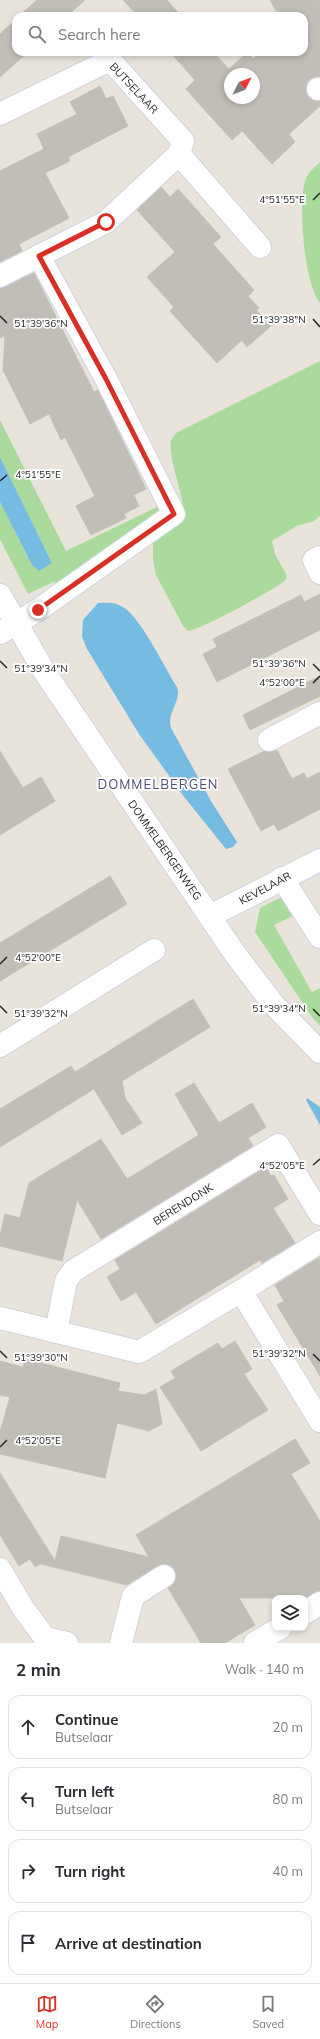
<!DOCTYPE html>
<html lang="en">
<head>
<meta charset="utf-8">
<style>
  :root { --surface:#fff; --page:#f7f7f7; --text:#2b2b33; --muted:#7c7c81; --line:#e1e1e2; --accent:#d93025 }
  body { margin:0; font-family:Mulish,sans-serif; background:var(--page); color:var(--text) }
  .controls { position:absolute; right:12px; bottom:12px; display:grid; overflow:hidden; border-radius:8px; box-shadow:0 2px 6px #0003 }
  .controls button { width:36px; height:36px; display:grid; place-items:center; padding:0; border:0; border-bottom:1px solid var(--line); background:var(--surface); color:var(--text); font:20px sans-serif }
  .compass { position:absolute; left:224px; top:68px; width:36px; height:36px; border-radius:50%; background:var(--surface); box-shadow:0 2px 6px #0003; rotate:48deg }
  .stop { position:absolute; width:12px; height:12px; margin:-9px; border:3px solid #d93025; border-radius:50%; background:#fff }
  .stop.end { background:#d93025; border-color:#fff; box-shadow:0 1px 4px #0008 }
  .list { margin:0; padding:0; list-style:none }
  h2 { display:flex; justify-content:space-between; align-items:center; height:52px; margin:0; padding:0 16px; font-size:17px }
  h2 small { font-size:13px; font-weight:400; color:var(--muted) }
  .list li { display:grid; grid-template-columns:26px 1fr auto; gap:12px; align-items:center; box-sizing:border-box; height:64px; margin:0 8px 8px; padding:0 8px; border:1px solid var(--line); border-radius:12px }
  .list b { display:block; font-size:15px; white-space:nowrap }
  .list p { margin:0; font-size:13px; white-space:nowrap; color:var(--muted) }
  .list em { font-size:13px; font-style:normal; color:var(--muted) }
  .icon { flex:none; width:22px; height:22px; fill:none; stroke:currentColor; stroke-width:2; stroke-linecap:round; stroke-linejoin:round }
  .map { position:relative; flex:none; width:320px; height:1643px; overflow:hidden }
  .search { position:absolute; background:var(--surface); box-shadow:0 2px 6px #0003; left:12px; right:12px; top:12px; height:44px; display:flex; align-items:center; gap:10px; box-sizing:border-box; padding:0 14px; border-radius:12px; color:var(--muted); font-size:15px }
  .sheet { height:340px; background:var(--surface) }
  nav { display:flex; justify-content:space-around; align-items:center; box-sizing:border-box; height:56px; border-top:1px solid var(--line); background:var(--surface); font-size:11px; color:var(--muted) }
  nav a { display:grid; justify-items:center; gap:2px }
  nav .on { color:var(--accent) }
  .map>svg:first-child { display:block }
</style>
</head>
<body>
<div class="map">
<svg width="320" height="1643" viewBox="0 0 320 1643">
  <rect width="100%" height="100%" fill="#e9e4db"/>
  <g fill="#abdb9c">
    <path d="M320,162V303C304,284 298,205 305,181C307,173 315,167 320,162Z"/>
    <path d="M320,361V516L314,521L297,526L272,541L275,554L286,574C287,578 286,580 283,582C272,591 198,631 188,631L183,626L156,575L153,561V535L182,510L183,505C181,490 168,454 171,441C172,438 174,436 176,433Z"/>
    <path d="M0,420L66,551L161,505L167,514L59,583L53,582L28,594L0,539V502L32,565L52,563L0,457Z"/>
    <path d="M286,895L295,915L274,925L312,992L320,988V1026L312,1017L255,932L260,908Z"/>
  </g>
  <g fill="#76bbe2">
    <path d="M0,457L52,563L39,571L32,565L0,502Z"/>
    <path d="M98,603C105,603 112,602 119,605C139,612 165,669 177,687C182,701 166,713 171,728L211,801L237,842L233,847L226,849L185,798L139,734L87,649L82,637L83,620Z"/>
    <path d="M307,1098L320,1107V1125L306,1100Z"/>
  </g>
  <g fill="#c1beb7" stroke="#c4c0b5" fill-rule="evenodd">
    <path d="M37,0H85L67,16H19Z"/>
    <path d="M123,0H167L181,16H138Z"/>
    <path d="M270,0H320V76L311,78L307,83L306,89L307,96L312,100L320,102V106L289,134L295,142L272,164L242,131L232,140L201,106L186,89L195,80L170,52H213L229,69L248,52L253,59L260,52H304V16H279ZM230,74H254V98H230Z"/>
    <path d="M16,19V52H28L0,77V34Z"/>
    <path d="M100,86L106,99L113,96L128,126L68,157L70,161L45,173L69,218L19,244L22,251L0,262V171L44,149L37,134L77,114L70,102Z"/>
    <path d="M161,187L170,197L178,189L221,237L213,244L254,290L248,296L259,308L256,310L271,326L247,347L242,340L217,363L170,311L174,307L147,277L175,252L137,210Z"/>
    <path d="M34,273L94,392L98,390L146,489L134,495L139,506L124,514L126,518L91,535L76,506L95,496L65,437L61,440L49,414L30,424L3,370L5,336L0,338V288Z"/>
    <path d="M320,594V630L217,682L203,654L217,647L213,639L301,595L304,602Z"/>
    <path d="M320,676V696L250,730L243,715Z"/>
    <path d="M277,750L292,779L304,773L307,779L320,772V809L278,831L274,824L261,831L228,769L265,751L269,752Z"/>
    <path d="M0,751L23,788L41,777L55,801L0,835Z"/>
    <path d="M110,876L127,904L0,981V943Z"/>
    <path d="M193,999L210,1027L122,1081L125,1098L142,1123L122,1135L94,1089L0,1147V1109L71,1066L75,1072Z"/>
    <path d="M194,1083L219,1123L252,1103L266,1127L248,1138L253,1146L101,1239L77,1200L62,1261L0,1246V1236L5,1214L20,1218L29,1183L101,1139L127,1179L199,1135L175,1094Z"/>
    <path d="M266,1167L271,1176L274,1175L288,1199L273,1208L295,1243L262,1263L260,1260L156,1324L136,1292L121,1301L107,1277L120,1269L115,1260Z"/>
    <path d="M320,1257V1376L277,1305L284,1301L275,1285Z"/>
    <path d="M235,1341L252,1369L244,1374L268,1410L201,1451L160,1387L175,1378L171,1371L218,1343L222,1349Z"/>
    <path d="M25,1359L120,1383L118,1391L145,1395L156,1389L162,1424L149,1431L117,1423L105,1478L0,1454V1432L10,1397L0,1395V1361L23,1367Z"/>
    <path d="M295,1439L310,1463L291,1474L320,1521V1591L305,1598H239L255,1625L225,1643H201L168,1588L175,1582L176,1576L174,1569L169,1565L163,1564L157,1566L127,1585L41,1564L35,1567L30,1559L19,1566L0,1535V1473L55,1561L61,1536L149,1557L136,1535Z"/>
  </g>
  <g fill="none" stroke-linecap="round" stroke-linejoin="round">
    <g stroke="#d0d2e0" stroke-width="24">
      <g id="street">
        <path d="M318,89H320"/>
        <path d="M0,114L110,60L183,141L179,154L106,222L0,276"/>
        <path d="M179,154L260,247"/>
        <path d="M320,557L314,560L320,573"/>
        <path d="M0,633L38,610L174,514L106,379L39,256"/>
        <path d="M269,740L320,713"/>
        <path d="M282,878L320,937"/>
        <path d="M210,916L320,860"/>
        <path d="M0,1046L154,950"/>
        <path d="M320,1242L241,1291L320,1421"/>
        <path d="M0,1318L139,1352L241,1291"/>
        <path d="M56,1332L66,1281L73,1271L278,1145L320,1214"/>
        <path d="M0,1569L23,1608L45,1638L67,1643"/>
        <path d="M305,1613L320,1603"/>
        <path d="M121,1643L133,1596L164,1576"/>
        <path d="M255,1643L280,1628"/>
      </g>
    </g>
    <g stroke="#d0d2e0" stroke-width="24">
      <path id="secondary" d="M0,595L44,671L235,954L274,1005L320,1052"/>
    </g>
    <use href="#street" stroke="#fff" stroke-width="22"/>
    <use href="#secondary" stroke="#fff" stroke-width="22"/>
  </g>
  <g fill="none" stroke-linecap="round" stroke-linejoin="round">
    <path stroke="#d93025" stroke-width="5" d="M38,610L174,514L106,379L39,256L106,222"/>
  </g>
  <path fill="none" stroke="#282828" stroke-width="1.5" d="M313,200L320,193M0,316L7,323M313,319L320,327M0,481L7,475M0,661L7,668M313,664L320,671M313,683L320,676M0,964L7,957M0,1006L7,1013M313,1009L320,1016M313,1165L320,1159M0,1351L7,1358M313,1354L320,1361M0,1447L7,1440"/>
  <g text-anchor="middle" stroke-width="3.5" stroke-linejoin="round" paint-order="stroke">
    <g font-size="11" fill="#282828" stroke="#fff">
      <text transform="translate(134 88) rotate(47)" y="4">BUTSELAAR</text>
      <text transform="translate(165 850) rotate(55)" y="4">DOMMELBERGENWEG</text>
      <text transform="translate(265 888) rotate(-28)" y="4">KEVELAAR</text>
      <text transform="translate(183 1204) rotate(-32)" y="4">BERENDONK</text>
    </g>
    <g font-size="13" letter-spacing="1" fill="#4d5074" stroke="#fff">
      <text x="158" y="789">DOMMELBERGEN</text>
    </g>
  </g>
  <g font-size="10" text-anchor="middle" fill="#282828" stroke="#fff" stroke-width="3.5" stroke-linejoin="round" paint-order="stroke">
    <text x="282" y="203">4°51'55"E</text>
    <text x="279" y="323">51°39'38"N</text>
    <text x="41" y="327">51°39'36"N</text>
    <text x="38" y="478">4°51'55"E</text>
    <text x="279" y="667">51°39'36"N</text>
    <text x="41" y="672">51°39'34"N</text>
    <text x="282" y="686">4°52'00"E</text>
    <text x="38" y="961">4°52'00"E</text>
    <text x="279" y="1012">51°39'34"N</text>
    <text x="41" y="1017">51°39'32"N</text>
    <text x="282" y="1169">4°52'05"E</text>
    <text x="279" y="1357">51°39'32"N</text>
    <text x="41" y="1361">51°39'30"N</text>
    <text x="38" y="1444">4°52'05"E</text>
  </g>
</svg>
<div class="controls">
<button><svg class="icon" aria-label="layers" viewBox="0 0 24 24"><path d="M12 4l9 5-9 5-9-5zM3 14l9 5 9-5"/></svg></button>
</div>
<svg class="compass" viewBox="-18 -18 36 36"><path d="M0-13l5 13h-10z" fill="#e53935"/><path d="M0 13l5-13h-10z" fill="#7c7c81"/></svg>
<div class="stop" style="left:106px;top:222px"></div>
<div class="stop end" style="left:38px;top:610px"></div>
<div class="search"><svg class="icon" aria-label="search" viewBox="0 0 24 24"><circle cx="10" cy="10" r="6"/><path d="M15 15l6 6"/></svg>Search here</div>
</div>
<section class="sheet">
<h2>2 min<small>Walk · 140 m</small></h2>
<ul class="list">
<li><svg class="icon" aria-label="ahead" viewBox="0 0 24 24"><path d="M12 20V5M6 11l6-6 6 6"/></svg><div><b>Continue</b><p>Butselaar</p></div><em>20 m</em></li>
<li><svg class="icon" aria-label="left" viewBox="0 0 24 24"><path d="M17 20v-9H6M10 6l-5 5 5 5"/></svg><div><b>Turn left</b><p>Butselaar</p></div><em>80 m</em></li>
<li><svg class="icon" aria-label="right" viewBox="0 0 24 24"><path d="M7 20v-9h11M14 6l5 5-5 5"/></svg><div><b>Turn right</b></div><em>40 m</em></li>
<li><svg class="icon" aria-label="arrive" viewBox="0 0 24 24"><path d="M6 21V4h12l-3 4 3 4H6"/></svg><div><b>Arrive at destination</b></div></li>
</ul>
</section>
<nav>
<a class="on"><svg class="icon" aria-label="map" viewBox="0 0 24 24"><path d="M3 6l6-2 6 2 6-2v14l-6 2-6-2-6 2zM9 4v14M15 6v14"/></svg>Map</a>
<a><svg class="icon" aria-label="directions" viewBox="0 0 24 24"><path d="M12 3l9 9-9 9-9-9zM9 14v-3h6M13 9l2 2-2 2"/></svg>Directions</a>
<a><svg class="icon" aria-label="saved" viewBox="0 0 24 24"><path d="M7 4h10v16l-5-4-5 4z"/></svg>Saved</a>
</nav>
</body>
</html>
